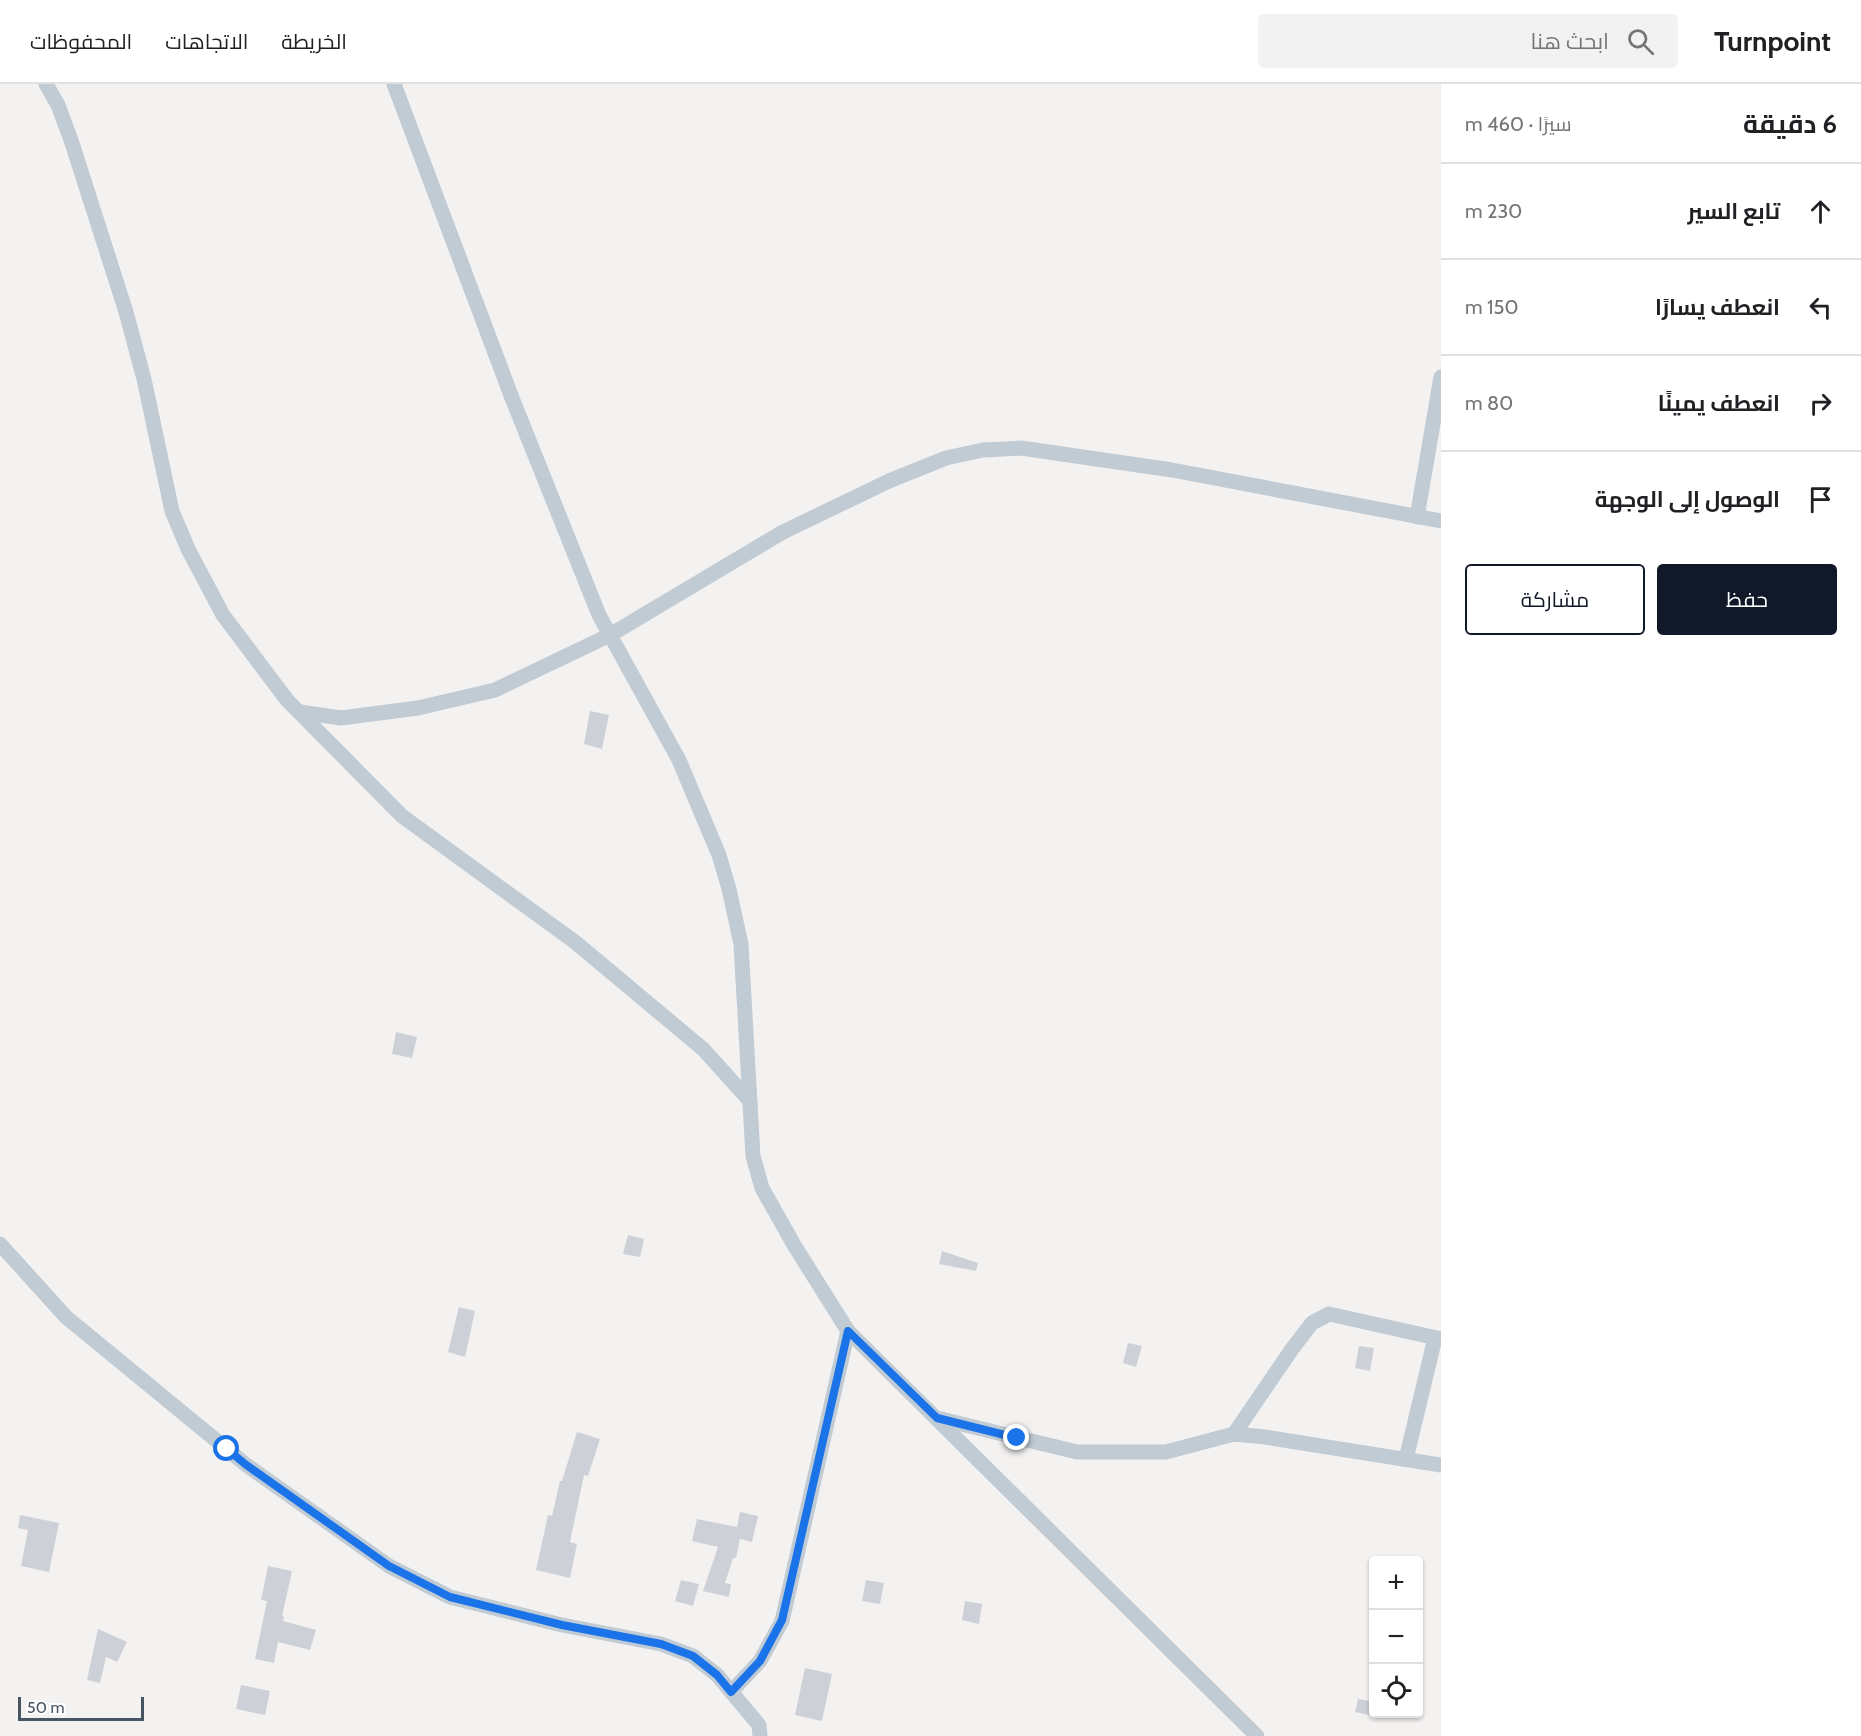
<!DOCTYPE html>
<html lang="ar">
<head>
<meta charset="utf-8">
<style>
  :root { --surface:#fff; --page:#f2f2f2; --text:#202124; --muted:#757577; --line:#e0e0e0; --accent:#111827 }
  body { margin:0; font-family:Cabin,Cairo,sans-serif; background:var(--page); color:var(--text); direction:rtl }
  .controls { position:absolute; right:18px; bottom:18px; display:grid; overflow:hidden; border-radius:6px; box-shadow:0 2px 4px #0004 }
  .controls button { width:54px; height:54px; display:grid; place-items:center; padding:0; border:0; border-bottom:2px solid var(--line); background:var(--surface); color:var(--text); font:30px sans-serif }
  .scale { position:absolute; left:18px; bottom:15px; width:126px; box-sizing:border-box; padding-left:6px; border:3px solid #475461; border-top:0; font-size:16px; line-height:21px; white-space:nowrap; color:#475461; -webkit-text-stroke:4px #fff; paint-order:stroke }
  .stop { position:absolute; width:18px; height:18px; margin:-14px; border:4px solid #1a73e8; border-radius:50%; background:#fff }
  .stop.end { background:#1a73e8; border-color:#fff; box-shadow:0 2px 6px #0008 }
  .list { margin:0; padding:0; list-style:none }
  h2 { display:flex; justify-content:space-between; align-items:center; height:78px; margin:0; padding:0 24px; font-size:26px }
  h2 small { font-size:20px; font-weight:400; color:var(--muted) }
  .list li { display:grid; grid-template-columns:39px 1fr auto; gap:18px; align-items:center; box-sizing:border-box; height:96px; padding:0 24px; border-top:2px solid var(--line) }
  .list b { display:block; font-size:22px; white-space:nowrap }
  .list em { font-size:20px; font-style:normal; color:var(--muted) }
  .actions { display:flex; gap:12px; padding:18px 24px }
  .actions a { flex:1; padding:14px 0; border:2px solid var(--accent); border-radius:6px; text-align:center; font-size:21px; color:var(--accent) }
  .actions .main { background:var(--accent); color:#fff }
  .icon { flex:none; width:33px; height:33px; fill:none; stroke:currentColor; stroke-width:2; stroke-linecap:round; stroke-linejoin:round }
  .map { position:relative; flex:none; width:1441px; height:1652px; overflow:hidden; direction:ltr }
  header { display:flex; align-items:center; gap:36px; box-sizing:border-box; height:84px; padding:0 30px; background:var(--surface); border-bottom:2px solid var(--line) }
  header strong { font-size:28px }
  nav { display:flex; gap:33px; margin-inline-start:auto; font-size:21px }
  .search { width:420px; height:54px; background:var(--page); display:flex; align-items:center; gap:15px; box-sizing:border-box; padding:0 21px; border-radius:6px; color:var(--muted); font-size:22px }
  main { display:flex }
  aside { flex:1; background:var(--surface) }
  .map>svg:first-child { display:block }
</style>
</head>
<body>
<header>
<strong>Turnpoint</strong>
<div class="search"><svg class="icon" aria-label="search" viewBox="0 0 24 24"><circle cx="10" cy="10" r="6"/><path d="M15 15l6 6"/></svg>ابحث هنا</div>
<nav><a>الخريطة</a><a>الاتجاهات</a><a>المحفوظات</a></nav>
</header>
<main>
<aside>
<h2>6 دقيقة<small>سيرًا · 460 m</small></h2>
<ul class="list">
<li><svg class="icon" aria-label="ahead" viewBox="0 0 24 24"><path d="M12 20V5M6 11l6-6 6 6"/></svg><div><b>تابع السير</b></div><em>230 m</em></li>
<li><svg class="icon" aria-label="left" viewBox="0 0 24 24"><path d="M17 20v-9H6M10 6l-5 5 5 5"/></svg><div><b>انعطف يسارًا</b></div><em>150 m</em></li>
<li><svg class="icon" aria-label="right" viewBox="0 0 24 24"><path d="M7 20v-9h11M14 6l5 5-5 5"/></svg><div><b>انعطف يمينًا</b></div><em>80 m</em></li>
<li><svg class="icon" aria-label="arrive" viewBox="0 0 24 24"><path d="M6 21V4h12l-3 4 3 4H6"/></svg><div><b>الوصول إلى الوجهة</b></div></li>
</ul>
<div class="actions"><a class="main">حفظ</a><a>مشاركة</a></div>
</aside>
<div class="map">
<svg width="1441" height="1652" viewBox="0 0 1441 1652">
  <rect width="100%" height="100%" fill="#f4f2f1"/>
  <g fill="#cdd0d7">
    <path d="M590,627L609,631L602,665L584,660Z"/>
    <path d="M396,948L417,953L412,974L392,970Z"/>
    <path d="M628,1151L644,1155L640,1173L623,1170Z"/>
    <path d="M942,1167L978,1179L976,1187L939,1180Z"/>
    <path d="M459,1223L475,1227L465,1273L448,1268Z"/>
    <path d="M1128,1259L1142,1262L1136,1283L1123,1279Z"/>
    <path d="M1359,1262L1374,1264L1370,1287L1355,1284Z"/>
    <path d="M577,1348L600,1355L588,1392L584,1391L570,1458L577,1460L570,1494L536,1486L548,1431L552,1432L560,1397H562Z"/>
    <path d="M740,1428L758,1432L752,1458L740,1455L736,1474H733L725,1499L731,1500L729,1513L703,1507L718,1463L692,1457L697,1435L737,1443Z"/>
    <path d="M20,1431L59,1439L49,1488L21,1482L28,1446L18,1444Z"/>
    <path d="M268,1482L292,1487L282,1532L284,1533L283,1537L316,1546L310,1566L278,1558L274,1579L255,1575L267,1517L261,1516Z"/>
    <path d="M681,1496L699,1500L693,1522L675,1517Z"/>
    <path d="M866,1496L884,1499L880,1520L862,1517Z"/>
    <path d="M965,1517L982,1520L979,1540L962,1536Z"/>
    <path d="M98,1545L127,1558L117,1578L106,1573L100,1599L87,1596Z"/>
    <path d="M805,1584L832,1590L822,1637L795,1631Z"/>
    <path d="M241,1601L270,1607L265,1631L236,1625Z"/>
    <path d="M1358,1615L1374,1618V1632L1355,1628Z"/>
  </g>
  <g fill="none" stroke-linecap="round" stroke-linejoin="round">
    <g stroke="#c1cbd4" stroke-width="15">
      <path d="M46,0L58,21L72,59L126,228L144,295L172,427L188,465L223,531L287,616L402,732L575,858L703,965L750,1017"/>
      <path d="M394,0L512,314L599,531L679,676L719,771L729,805L741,860L753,1072L762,1104L794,1161L848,1247L1257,1652"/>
      <path d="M1417,433L1441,293"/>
      <path d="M300,628L341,634L418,624L495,606L610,551L783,448L889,397L946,374L983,366L1021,364L1172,386L1441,437"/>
      <path d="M0,1160L66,1233L245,1380L389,1482L450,1513L562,1541L661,1560L693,1572L717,1591L759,1641L760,1652"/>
      <path d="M937,1334L1077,1368H1166L1234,1350L1265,1353L1441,1381"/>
      <path d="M1234,1350L1292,1265L1312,1239L1329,1230L1441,1255"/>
      <path d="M1406,1375L1435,1254"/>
      <path d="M731,1608L760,1577L782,1537L848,1247"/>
    </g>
  </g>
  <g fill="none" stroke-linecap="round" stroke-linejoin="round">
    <path stroke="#1a73e8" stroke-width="8" d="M227,1365L245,1380L389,1482L450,1513L562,1541L661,1560L693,1572L717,1591L731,1608L760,1577L782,1536L848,1247L937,1334L1017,1354"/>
  </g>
</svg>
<div class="controls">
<button>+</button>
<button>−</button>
<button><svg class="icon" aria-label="locate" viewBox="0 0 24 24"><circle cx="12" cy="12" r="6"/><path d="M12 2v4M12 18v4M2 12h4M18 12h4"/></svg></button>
</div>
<div class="scale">50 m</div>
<div class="stop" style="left:227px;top:1365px"></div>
<div class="stop end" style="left:1017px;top:1354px"></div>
</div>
</main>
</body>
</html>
